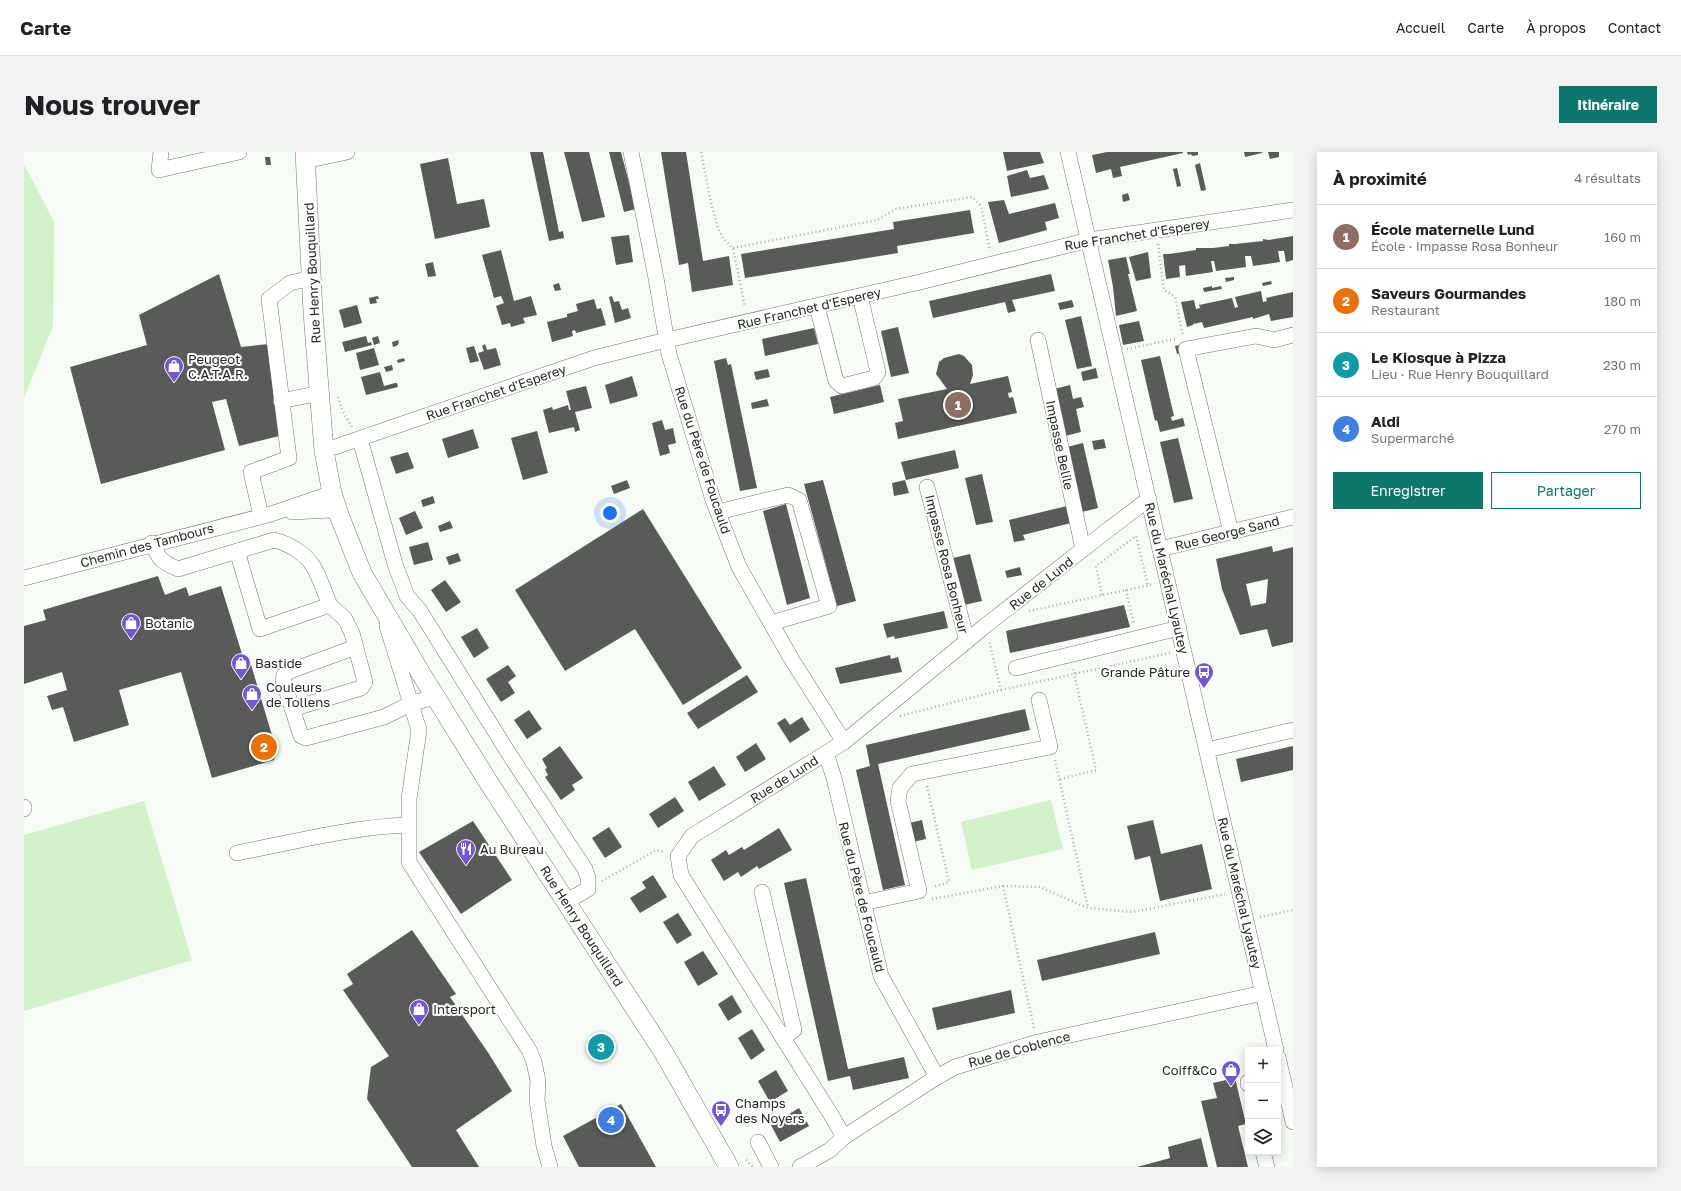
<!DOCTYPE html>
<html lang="fr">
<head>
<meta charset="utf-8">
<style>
  :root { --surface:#fff; --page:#f2f2f2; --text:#202124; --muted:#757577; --line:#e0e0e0; --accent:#0f766e }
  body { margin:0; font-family:"Golos Text",sans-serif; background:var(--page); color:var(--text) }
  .controls { position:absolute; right:12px; bottom:12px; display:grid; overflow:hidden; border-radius:0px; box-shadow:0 2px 10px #0003 }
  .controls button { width:36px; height:36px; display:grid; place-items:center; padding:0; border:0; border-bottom:1px solid var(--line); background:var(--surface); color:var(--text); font:20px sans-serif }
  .you { position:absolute; left:586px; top:361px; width:14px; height:14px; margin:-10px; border:3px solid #fff; border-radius:50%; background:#1a73e8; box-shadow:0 0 0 6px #1a73e833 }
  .badge { display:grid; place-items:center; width:26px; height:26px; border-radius:50%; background:var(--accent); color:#fff; font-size:13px; font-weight:700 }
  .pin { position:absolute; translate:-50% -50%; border:2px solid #fff; box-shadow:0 1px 4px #0006 }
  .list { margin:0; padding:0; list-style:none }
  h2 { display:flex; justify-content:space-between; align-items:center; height:52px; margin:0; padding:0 16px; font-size:17px }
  h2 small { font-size:13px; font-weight:400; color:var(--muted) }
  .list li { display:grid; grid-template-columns:26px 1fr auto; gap:12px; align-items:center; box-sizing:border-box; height:64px; padding:0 16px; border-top:1px solid var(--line) }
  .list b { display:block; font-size:15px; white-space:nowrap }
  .list p { margin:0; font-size:13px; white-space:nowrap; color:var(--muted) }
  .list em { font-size:13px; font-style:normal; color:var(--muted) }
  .actions { display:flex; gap:8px; padding:12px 16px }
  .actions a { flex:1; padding:9px 0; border:1px solid var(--accent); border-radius:0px; text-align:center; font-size:14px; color:var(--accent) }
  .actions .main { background:var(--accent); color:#fff }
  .icon { flex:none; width:22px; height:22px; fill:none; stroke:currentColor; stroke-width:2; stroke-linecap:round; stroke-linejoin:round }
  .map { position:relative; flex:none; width:1269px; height:1015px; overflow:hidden; border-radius:0px }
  header { display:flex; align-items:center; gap:24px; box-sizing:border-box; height:56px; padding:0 20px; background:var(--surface); border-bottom:1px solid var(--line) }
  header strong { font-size:19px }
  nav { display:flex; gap:22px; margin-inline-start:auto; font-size:14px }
  .intro { display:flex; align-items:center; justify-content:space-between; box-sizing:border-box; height:96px; padding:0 24px }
  h1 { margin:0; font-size:28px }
  .button { padding:10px 18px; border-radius:0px; background:var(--accent); color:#fff; font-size:14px; font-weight:700 }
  main { display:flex; gap:24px; padding:0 24px }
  aside { flex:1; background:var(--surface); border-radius:0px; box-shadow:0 2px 10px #0003 }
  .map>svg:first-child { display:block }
</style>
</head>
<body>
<header>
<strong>Carte</strong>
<nav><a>Accueil</a><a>Carte</a><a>À propos</a><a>Contact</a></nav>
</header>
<div class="intro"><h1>Nous trouver</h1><a class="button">Itinéraire</a></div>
<main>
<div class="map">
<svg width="1269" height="1015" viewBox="0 0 1269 1015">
  <rect width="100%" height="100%" fill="#f7fbf6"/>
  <g fill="#d1f1c8">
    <path d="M0,12L30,70L29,174L0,246Z"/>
    <path d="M1027,648L1039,697L948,718L937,670Z"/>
    <path d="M120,649L168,808L0,859V683Z"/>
  </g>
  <g fill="#585b57" fill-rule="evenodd">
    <path d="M506,0H519L535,80L539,79L540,86L525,89Z"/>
    <path d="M540,0H565L581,65L558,70Z"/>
    <path d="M585,0H597L612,57L600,60Z"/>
    <path d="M637,0H662L679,109L705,104L709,133L668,140L664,111L655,113Z"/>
    <path d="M979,0H1016L1020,11L983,19Z"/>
    <path d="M1083,0H1159V1L1096,15L1098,24L1089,26L1087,17L1072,21L1068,3Z"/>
    <path d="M1163,0H1174V3L1168,4L1167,2L1164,3Z"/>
    <path d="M1220,0H1238V1L1221,5Z"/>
    <path d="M1244,0H1255V5L1246,7Z"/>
    <path d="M241,5H246L247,13H242Z"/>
    <path d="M424,6L433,52L460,47L466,75L411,87L396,12Z"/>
    <path d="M1176,11L1182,38L1177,39L1171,13Z"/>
    <path d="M1153,16L1157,34L1153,35L1149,17Z"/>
    <path d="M1003,18L1006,26L1020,23L1025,37L987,45L983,24Z"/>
    <path d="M1104,41L1106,48L1099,50L1098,43Z"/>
    <path d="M980,48L985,62L1031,51L1035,66L1021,70L1023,78L975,91L964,50Z"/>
    <path d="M946,58L950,81L873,94L874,101L721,126L717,102L870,77L869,70Z"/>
    <path d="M605,83L609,110L592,113L587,85Z"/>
    <path d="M1269,84V108L1262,110L1260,99H1254L1256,110L1229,114L1227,104H1221L1222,115L1192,119L1190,109H1187L1189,120L1162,124L1161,113L1155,114L1156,125L1142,127L1139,102H1145L1172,98V96H1189L1205,94V92H1211L1239,89V87L1245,88Z"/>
    <path d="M477,98L490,149L507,144L513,163L499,166L501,171L487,175L486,171L478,173L472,154L480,151L477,144L470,146L458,103Z"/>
    <path d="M1124,100L1127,126L1112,129L1105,105Z"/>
    <path d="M1102,105L1106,122H1104L1113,159L1092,164L1089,135L1084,108Z"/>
    <path d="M409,110L412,124L404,125L401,112Z"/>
    <path d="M195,122L217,195L245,192L255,284L215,294L202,247L188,250L201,298L77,332L46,215L123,193L115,163Z"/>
    <path d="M1027,122L1031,139L988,148L992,159L984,161L981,150L909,166L905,149Z"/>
    <path d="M1210,125V128L1202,130L1201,126Z"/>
    <path d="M1247,129L1248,132L1239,134L1238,131Z"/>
    <path d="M535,131L537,138L531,139L529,133Z"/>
    <path d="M1188,134V136L1197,134L1198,137L1180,140L1179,136Z"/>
    <path d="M1237,139L1239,150L1243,149L1242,146L1269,140V165L1247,169L1245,162L1229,167V165L1180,176L1178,170L1169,172V173L1163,175L1157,150L1170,148L1172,157L1176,156L1175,153L1208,146L1211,156L1214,155L1211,145Z"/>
    <path d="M354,144L355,147H352L353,151L346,152L345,146Z"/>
    <path d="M588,144L590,150L595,149L598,158L604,156L607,166L591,171L585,145Z"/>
    <path d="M570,147L573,157L577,156L582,173L552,181L551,178L548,179L549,184L528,190L523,170L543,165V162L554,159L552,152Z"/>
    <path d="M1048,148L1050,155L1036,158L1034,151Z"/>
    <path d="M333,153L338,171L320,176L315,158Z"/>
    <path d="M1057,164L1068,214L1053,217L1041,168Z"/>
    <path d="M1115,169L1120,189L1099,193L1095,173Z"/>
    <path d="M874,175L885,221L867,225L857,179Z"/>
    <path d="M790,176L794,192L741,204L738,187Z"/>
    <path d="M342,184L344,191L347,190L348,193L321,200L318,190Z"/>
    <path d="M354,184L356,191L350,193L348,186Z"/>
    <path d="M375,188L374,193L369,195L368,190Z"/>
    <path d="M461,192L463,198L472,196L477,213L460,218L454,201L460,199L458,194Z"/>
    <path d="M1156,193L1158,201L1153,202L1151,194Z"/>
    <path d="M450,194L455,209L446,211L442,196Z"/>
    <path d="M350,196L355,213L336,218L332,201Z"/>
    <path d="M935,202L940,204L948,213L949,223L946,232L984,224L988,240L984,241L985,246L989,245L993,261L874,287L871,271L879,269L874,247L923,237L912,222L915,210L920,206Z"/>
    <path d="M1136,204L1150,264L1147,265L1148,269L1159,266L1161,274L1136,280L1133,268L1131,269L1117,208Z"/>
    <path d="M380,206L381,209L374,211L373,208Z"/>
    <path d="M702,206L704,213L707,212L733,336L716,339L690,209Z"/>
    <path d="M368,213L369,218L362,220L360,215Z"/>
    <path d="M1072,216L1074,226L1059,229L1057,220Z"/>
    <path d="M744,217L746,225L732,228L730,220Z"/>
    <path d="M356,220L360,234L371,231H373L374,235L342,243L337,225Z"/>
    <path d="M608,224L614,244L586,252L581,233Z"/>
    <path d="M856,233L860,250L810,262L806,245Z"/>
    <path d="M1046,233L1049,247L1057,245L1060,255L1052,257L1057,280L1041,284L1030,237Z"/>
    <path d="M562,234L568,256L551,260L556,278L551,280L550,275L525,281L519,258L528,255L529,258L544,253L545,258H547L542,239Z"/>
    <path d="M743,247L745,254L728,257L727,251Z"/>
    <path d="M638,268L641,278L649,276L652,291L644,293L646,301L636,304L628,271Z"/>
    <path d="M449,277L455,296L424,306L418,287Z"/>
    <path d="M513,279L524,321L499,328L487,286Z"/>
    <path d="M1154,286L1169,347L1150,351L1136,290Z"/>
    <path d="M1080,287L1082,296L1070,298L1068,289Z"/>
    <path d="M1059,291L1074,356L1058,360L1043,295Z"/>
    <path d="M931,298L935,316L882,328L877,310Z"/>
    <path d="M384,300L390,316L372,322L366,305Z"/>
    <path d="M958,322L969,370L952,373L941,326Z"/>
    <path d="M603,328L606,336L590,342L587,334Z"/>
    <path d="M799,328L832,449L813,454L780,332Z"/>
    <path d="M881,328L885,341L870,344L868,331Z"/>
    <path d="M409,344L411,351L399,355L397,348Z"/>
    <path d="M762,352L786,446L763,453L739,359Z"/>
    <path d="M1043,354L1047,371L999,383L1001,388L990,390L985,368Z"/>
    <path d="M619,357L718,516L659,553L611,477L541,519L491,438Z"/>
    <path d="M391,359L399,376L382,383L375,366Z"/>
    <path d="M426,369L429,376L416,380L414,374Z"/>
    <path d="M404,390L409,408L390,413L385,395Z"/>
    <path d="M1248,394L1249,400L1269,395V490L1248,495L1243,477L1216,483L1198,437L1192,407ZM1244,427L1242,451L1227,454L1222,432Z"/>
    <path d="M434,401L437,409L425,413L422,405Z"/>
    <path d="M946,402L958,449L940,453L929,406Z"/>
    <path d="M996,415L998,423L983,426L981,419Z"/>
    <path d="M134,424L141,443L162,435L165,444L197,434L218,502L225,506L253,600L250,608L188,626L157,520L95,538L105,573L50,590L39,555L28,558L23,544L43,538L38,520L0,532V474L22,468L19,458Z"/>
    <path d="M421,428L437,450L422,460L407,438Z"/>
    <path d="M1100,453L1106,475L986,501L982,479Z"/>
    <path d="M920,459L924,476L871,487L870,484L863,486L859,472Z"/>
    <path d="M453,476L465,496L450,506L437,485Z"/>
    <path d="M866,503L867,507L874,505L878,520L816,532L811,516Z"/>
    <path d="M484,513L492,524L484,530L491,541L477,550L462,527Z"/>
    <path d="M723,523L734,540L674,577L663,561Z"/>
    <path d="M1001,557L1006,578L854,612L881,733L859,738L832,618L846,614L842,593Z"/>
    <path d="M505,558L518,577L503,587L490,568Z"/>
    <path d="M778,565L786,578L766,591L753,571L761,566L766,573Z"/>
    <path d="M732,591L742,607L721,620L712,605Z"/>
    <path d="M536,594L559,626L548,633L551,638L537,648L521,625L524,623L521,617L523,616L518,607Z"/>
    <path d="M1269,594V618L1217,630L1212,607Z"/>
    <path d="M690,614L702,633L675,649L664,630Z"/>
    <path d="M651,645L660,659L634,676L625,662Z"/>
    <path d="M898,668L902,687L889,690L885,671Z"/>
    <path d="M1129,668L1137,702L1178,692L1188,737L1136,749L1126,704L1111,708L1103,674Z"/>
    <path d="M449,669L488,728L437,762L395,700Z"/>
    <path d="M585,675L598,695L581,706L568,686Z"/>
    <path d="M755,676L768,698L735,717L733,714L717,725L714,720L700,729L687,708L702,698L705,703L718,695L720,698Z"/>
    <path d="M629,723L643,745L616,761L606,746L622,736L618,730Z"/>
    <path d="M782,726L824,917L880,905L885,926L829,938L826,924L804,929L760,731Z"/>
    <path d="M654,761L668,783L653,792L639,770Z"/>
    <path d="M388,778L432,842L426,845L465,902L488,939L432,978L455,1015H388L343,947L347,915L365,904L319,838L329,832L323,822Z"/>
    <path d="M1131,780L1136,802L1018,829L1013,808Z"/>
    <path d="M679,799L694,822L674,834L660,810Z"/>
    <path d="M987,838L991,861L913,878L908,856Z"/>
    <path d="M708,843L718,860L704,869L694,852Z"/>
    <path d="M728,877L741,898L727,908L714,886Z"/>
    <path d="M577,888L583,897L577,901L571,892Z"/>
    <path d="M752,918L764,939L746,950L734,929Z"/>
    <path d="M1211,926L1222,972L1214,974L1224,1015H1193L1177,949L1193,946L1189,931Z"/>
    <path d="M597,952L632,1015H555L539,984Z"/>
    <path d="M775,956L785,974L756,990L747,973Z"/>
    <path d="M1177,986L1184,1015H1113L1146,1006L1144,995Z"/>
  </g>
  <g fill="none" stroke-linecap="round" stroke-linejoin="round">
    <g stroke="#737772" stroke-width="16">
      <g id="minor">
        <path d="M137,0L135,18L215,0"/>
        <path d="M607,0L632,126L645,202L689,348L715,415L768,508L820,590"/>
        <path d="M1044,0L1252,898"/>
        <path d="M281,9L323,0"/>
        <path d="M793,154L812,229L818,234L850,226L854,220L836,144"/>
        <path d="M1014,188L1059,397"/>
        <path d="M257,249L296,241"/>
        <path d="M336,287L371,412L383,444L396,459L487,605L561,717L564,726V737L552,744L542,748"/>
        <path d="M311,295L570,206L626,192L896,130L1065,88L1269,58"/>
        <path d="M903,335L943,489"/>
        <path d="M268,360L306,358L315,363"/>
        <path d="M694,360L764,343L775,348L805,454L747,471"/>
        <path d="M237,364L227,320L265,306L245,147L266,131L288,126"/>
        <path d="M1207,380L1162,197L1232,184L1250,188L1269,183"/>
        <path d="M128,391C135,408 138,410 154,417L250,388C264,391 282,402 289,414C296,425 300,440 306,453L236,477L213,399"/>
        <path d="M1136,397L1269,365"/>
        <path d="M0,426L247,362L308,341"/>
        <path d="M363,474L395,578L385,647V710L505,898L510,910L514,929L513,948L520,994L526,1015"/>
        <path d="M332,495L266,519L260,523L259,528L277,584L282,586L360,565L388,551L412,545"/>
        <path d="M992,516L1155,476"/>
        <path d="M268,557L337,536L341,530L328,481L321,467L306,453"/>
        <path d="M1183,598L1269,578"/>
        <path d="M802,601L810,626L857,824L913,925"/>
        <path d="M0,655V657"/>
        <path d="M213,701C269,690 327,675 384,673"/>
        <path d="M738,740L770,878L759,886"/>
        <path d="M839,751L895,739L874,649L876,636L888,622L1026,595L1015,548"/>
        <path d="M1254,905L1269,970"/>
        <path d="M1224,930V932"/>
        <path d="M820,985L806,961L657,723L654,704L668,684L820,590L961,474L1085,377L1125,347"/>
        <path d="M734,990L747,1015"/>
        <path d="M1239,1000L1243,1015"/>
        <path d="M776,1015L806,998L820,985L913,925L931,915L1014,890L1239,841"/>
      </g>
    </g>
    <g stroke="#737772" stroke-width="20">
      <path id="major" d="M281,0L289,160L300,299L308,341L315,363L338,421L399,525L465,631L640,901L705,1015"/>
    </g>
    <g stroke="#aeb1ad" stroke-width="2.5" stroke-dasharray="1 3" stroke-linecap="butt">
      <path d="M677,0L687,51L694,76L699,86L709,96L721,155"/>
      <path d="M1134,92L1140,138L1151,145L1159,184"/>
      <path d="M709,96L853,68L872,57L948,45L957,54L966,99"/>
      <path d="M1103,197L1151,187"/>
      <path d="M314,245L318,258L328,275"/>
      <path d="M1102,438L1110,473"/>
      <path d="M1078,443L1072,414L1112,384L1124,434"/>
      <path d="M1005,459L1130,432"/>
      <path d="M977,538L1146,501"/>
      <path d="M876,564L977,538L965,489"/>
      <path d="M1031,608L1064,756"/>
      <path d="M1036,627L1072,618L1049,517"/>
      <path d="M903,634L925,730L909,735"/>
      <path d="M578,729L632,698L640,700"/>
      <path d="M979,734L1010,876"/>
      <path d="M908,747L979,734L1016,735L1064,756L1109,760L1201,742"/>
      <path d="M1236,765L1269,758"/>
      <path d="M722,1008L729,1015"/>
    </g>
    <use href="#minor" stroke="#fff" stroke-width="15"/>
    <use href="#major" stroke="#fff" stroke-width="19"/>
  </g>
  <defs>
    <g id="shop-pin" transform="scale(1)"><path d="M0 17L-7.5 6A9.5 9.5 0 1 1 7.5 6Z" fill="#7257d1" stroke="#fff"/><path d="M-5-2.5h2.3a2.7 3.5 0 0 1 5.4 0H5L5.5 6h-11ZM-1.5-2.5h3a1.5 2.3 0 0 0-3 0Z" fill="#fff"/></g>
    <g id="bus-pin" transform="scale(1)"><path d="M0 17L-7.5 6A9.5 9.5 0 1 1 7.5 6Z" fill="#7257d1" stroke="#fff"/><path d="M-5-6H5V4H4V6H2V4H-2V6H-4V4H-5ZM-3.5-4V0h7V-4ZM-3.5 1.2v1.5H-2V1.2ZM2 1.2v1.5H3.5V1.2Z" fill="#fff"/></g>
    <g id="restaurant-pin" transform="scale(1)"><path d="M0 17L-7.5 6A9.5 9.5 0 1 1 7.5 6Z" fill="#7257d1" stroke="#fff"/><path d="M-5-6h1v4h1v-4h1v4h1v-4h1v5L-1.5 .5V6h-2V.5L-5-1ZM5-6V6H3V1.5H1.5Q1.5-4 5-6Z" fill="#fff"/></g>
  </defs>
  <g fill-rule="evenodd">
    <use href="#shop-pin" x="150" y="214"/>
    <use href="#shop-pin" x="107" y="471"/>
    <use href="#shop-pin" x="217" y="511"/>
    <use href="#bus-pin" x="1180" y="520"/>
    <use href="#shop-pin" x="228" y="542"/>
    <use href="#restaurant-pin" x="442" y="697"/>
    <use href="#shop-pin" x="395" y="857"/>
    <use href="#shop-pin" x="1207" y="918"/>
    <use href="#bus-pin" x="697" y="958"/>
  </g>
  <g text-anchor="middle" stroke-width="4" stroke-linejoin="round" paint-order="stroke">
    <g font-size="13" fill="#252624" stroke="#fff">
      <text transform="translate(1113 82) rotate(-9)" y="5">Rue Franchet d'Esperey</text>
      <text transform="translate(288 121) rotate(-93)" y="5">Rue Henry Bouquillard</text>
      <text transform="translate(785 156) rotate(-13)" y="5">Rue Franchet d'Esperey</text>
      <text transform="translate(472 240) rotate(-19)" y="5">Rue Franchet d'Esperey</text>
      <text transform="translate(1036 293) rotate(78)" y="5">Impasse Belile</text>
      <text transform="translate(679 308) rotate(72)" y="5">Rue du Père de Foucauld</text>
      <text transform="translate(1203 381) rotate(-14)" y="5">Rue George Sand</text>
      <text transform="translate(123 393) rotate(-15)" y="5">Chemin des Tambours</text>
      <text transform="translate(923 412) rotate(76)" y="5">Impasse Rosa Bonheur</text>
      <text transform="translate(1143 426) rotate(77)" y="5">Rue du Maréchal Lyautey</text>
      <text transform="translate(1017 431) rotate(-38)" y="5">Rue de Lund</text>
      <text transform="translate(760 627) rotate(-32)" y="5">Rue de Lund</text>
      <text transform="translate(1216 741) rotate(77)" y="5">Rue du Maréchal Lyautey</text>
      <text transform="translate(838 745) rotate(76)" y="5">Rue du Père de Foucauld</text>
      <text transform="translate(558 774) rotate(57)" y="5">Rue Henry Bouquillard</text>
      <text transform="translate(995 897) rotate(-15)" y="5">Rue de Coblence</text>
    </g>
    <g font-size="13" fill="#252624" stroke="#fff" text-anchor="start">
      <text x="164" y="212">Peugeot<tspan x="164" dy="15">C.A.T.A.R.</tspan></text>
      <text x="121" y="476">Botanic</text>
      <text x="231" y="516">Bastide</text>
      <text x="1166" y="525" text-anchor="end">Grande Pâture</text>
      <text x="242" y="540">Couleurs<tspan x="242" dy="15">de Tollens</tspan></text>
      <text x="456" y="702">Au Bureau</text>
      <text x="409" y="862">Intersport</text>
      <text x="1193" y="923" text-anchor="end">Coiff&amp;Co</text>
      <text x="711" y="956">Champs<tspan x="711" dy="15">des Noyers</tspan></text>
    </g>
  </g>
</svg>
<div class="controls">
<button>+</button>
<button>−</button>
<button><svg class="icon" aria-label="layers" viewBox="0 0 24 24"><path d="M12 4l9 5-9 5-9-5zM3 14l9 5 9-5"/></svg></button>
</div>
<div class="you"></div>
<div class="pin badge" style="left:934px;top:253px;background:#8d6e63">1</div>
<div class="pin badge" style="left:240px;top:595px;background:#e8710a">2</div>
<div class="pin badge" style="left:577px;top:895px;background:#0f9aa8">3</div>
<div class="pin badge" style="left:587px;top:968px;background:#3f7fe0">4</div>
</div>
<aside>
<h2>À proximité<small>4 résultats</small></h2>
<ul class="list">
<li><span class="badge" style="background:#8d6e63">1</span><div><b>École maternelle Lund</b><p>École · Impasse Rosa Bonheur</p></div><em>160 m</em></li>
<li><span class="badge" style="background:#e8710a">2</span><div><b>Saveurs Gourmandes</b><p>Restaurant</p></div><em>180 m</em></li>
<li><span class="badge" style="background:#0f9aa8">3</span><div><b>Le Kiosque à Pizza</b><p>Lieu · Rue Henry Bouquillard</p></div><em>230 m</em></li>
<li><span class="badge" style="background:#3f7fe0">4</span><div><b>Aldi</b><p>Supermarché</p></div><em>270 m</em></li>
</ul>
<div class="actions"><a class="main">Enregistrer</a><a>Partager</a></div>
</aside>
</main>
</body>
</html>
